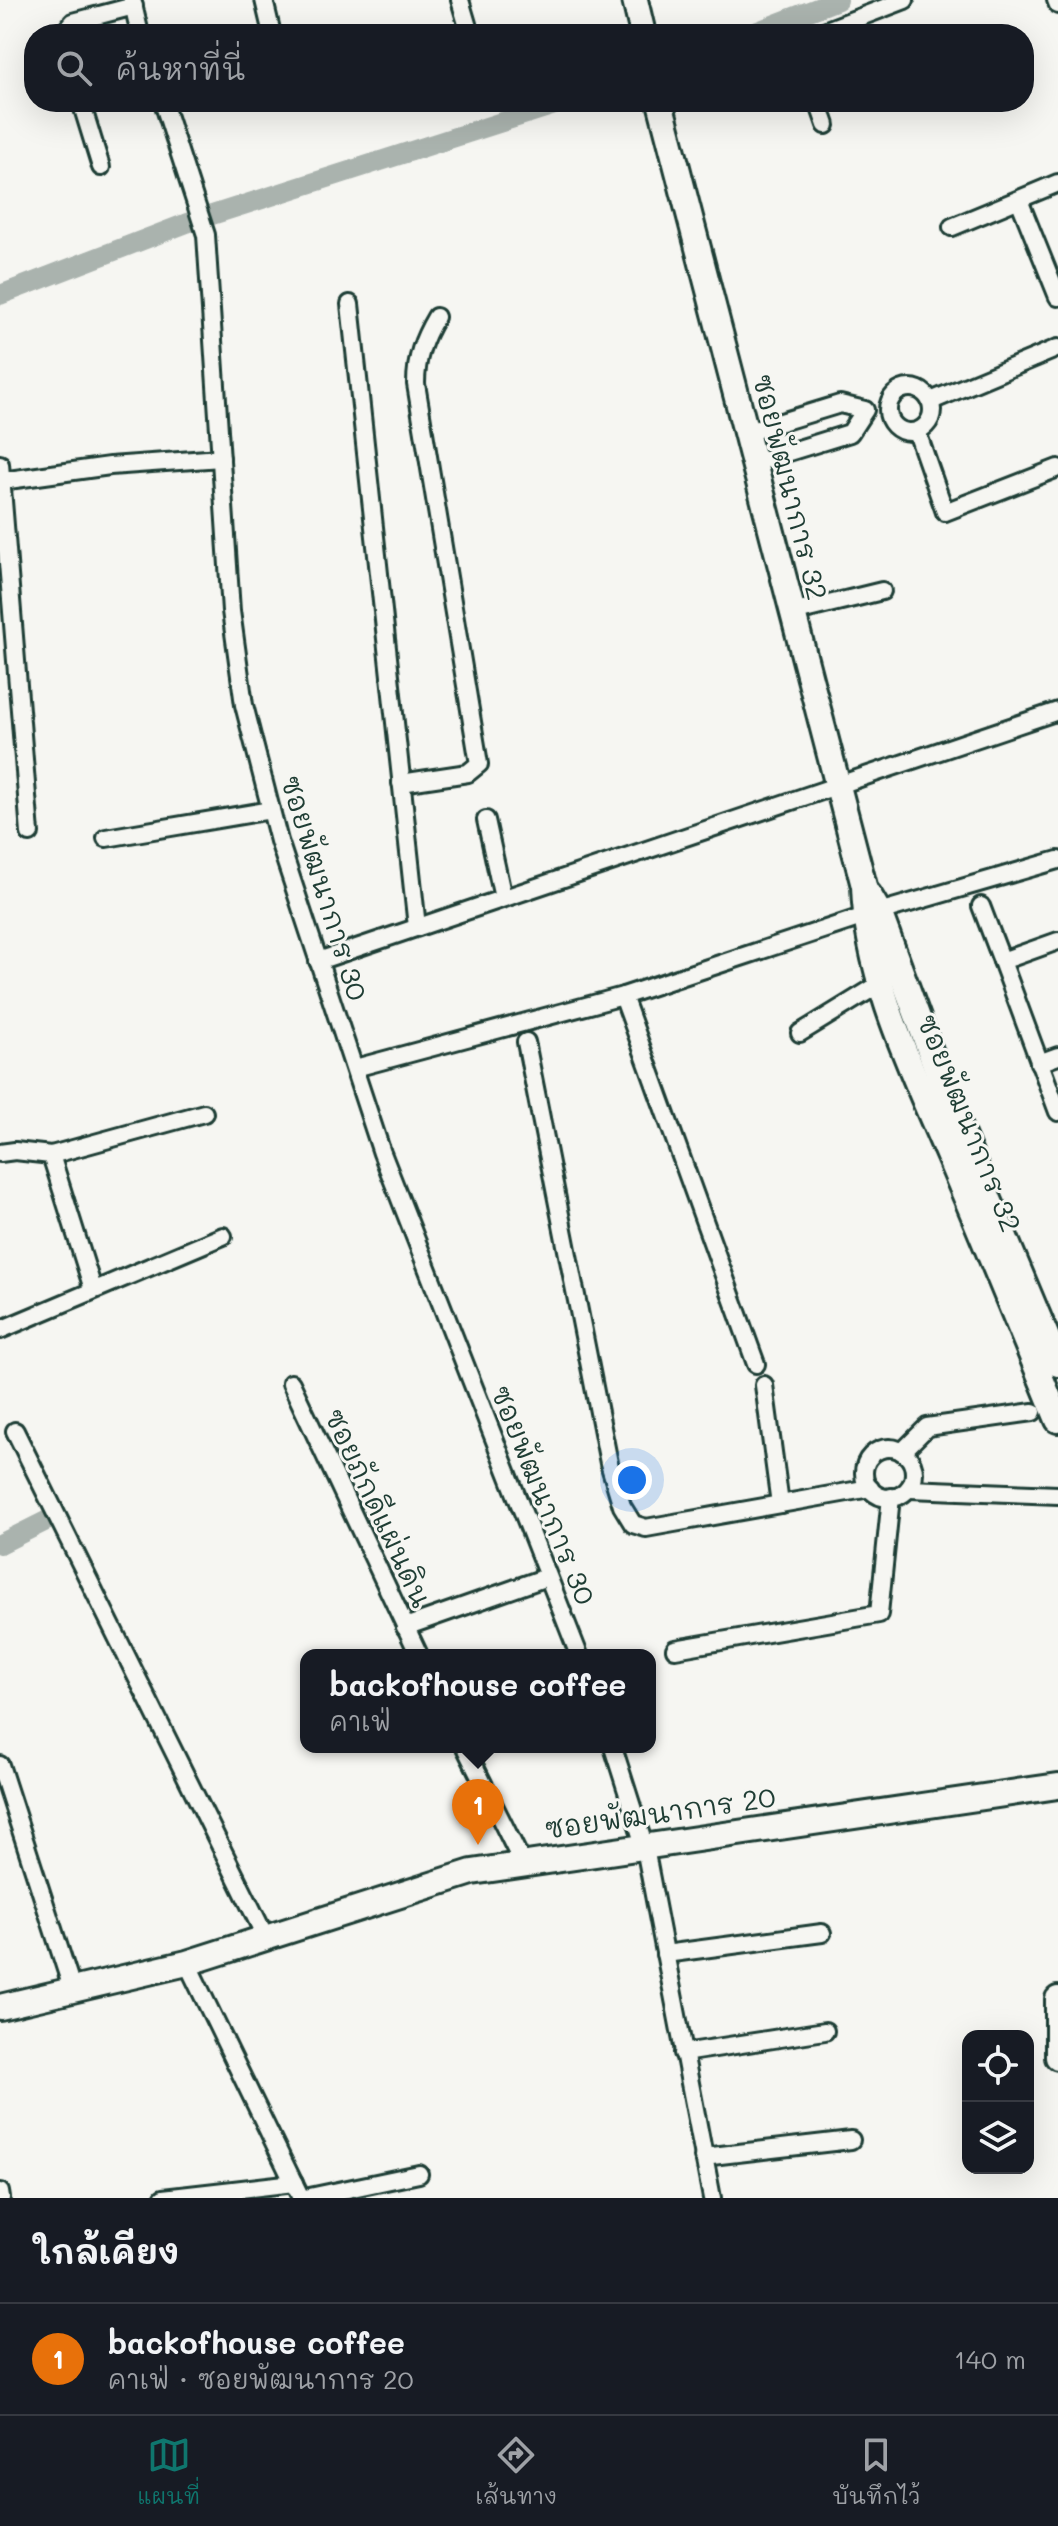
<!DOCTYPE html>
<html lang="th">
<head>
<meta charset="utf-8">
<style>
  :root { --surface:#171b24; --page:#20242c; --text:#f1f3f6; --muted:#9ea1a6; --line:#363941; --accent:#0f766e }
  body { margin:0; font-family:Mali,"Playpen Sans Thai",sans-serif; background:var(--page); color:var(--text) }
  .controls { position:absolute; right:24px; bottom:24px; display:grid; overflow:hidden; border-radius:16px; box-shadow:0 8px 32px #0002 }
  .controls button { width:72px; height:72px; display:grid; place-items:center; padding:0; border:0; border-bottom:2px solid var(--line); background:var(--surface); color:var(--text); font:40px sans-serif }
  .you { position:absolute; left:632px; top:1480px; width:28px; height:28px; margin:-20px; border:6px solid #fff; border-radius:50%; background:#1a73e8; box-shadow:0 0 0 12px #1a73e833 }
  .badge { display:grid; place-items:center; width:52px; height:52px; border-radius:50%; background:var(--accent); color:#fff; font-size:26px; font-weight:700 }
  .pin { position:absolute; translate:-50% -66px; filter:drop-shadow(0 2px 4px #0008) }
  .pin::after { content:''; position:absolute; top:42px; width:28px; height:24px; background:inherit; clip-path:polygon(0 0,100% 0,50% 100%) }
  .popup { position:absolute; left:300px; top:1649px; width:356px; height:104px; box-sizing:border-box; display:grid; place-content:center; border-radius:16px; background:var(--surface); filter:drop-shadow(0 2px 6px #0005); font-size:26px; white-space:nowrap; color:var(--muted) }
  .popup b { font-size:30px; color:var(--text) }
  .popup::after { content:''; position:absolute; left:50%; top:100%; margin-left:-16px; border:16px solid transparent; border-top-color:var(--surface) }
  .list { margin:0; padding:0; list-style:none }
  h2 { display:flex; justify-content:space-between; align-items:center; height:104px; margin:0; padding:0 32px; font-size:34px }
  h2 small { font-size:26px; font-weight:400; color:var(--muted) }
  .list li { display:grid; grid-template-columns:52px 1fr auto; gap:24px; align-items:center; box-sizing:border-box; height:112px; padding:0 32px; border-top:2px solid var(--line) }
  .list b { display:block; font-size:30px; white-space:nowrap }
  .list p { margin:0; font-size:26px; white-space:nowrap; color:var(--muted) }
  .list em { font-size:26px; font-style:normal; color:var(--muted) }
  .icon { flex:none; width:44px; height:44px; fill:none; stroke:currentColor; stroke-width:2; stroke-linecap:round; stroke-linejoin:round }
  .map { position:relative; flex:none; width:1058px; height:2198px; overflow:hidden }
  .search { position:absolute; background:var(--surface); box-shadow:0 8px 32px #0002; left:24px; right:24px; top:24px; height:88px; display:flex; align-items:center; gap:20px; box-sizing:border-box; padding:0 28px; border-radius:32px; color:var(--muted); font-size:30px }
  .sheet { height:216px; background:var(--surface) }
  nav { display:flex; justify-content:space-around; align-items:center; box-sizing:border-box; height:112px; border-top:2px solid var(--line); background:var(--surface); font-size:22px; color:var(--muted) }
  nav a { display:grid; justify-items:center; gap:4px }
  nav .on { color:var(--accent) }
  .map>svg:first-child { display:block }
</style>
</head>
<body>
<div class="map">
<svg width="1058" height="2198" viewBox="0 0 1058 2198">
  <rect width="100%" height="100%" fill="#f6f6f2"/>
  <filter id="ink" filterUnits="userSpaceOnUse"><feTurbulence type="fractalNoise" baseFrequency=".0125" numOctaves="2"/><feDisplacementMap in="SourceGraphic" scale="16" xChannelSelector="R" yChannelSelector="G"/><feConvolveMatrix kernelMatrix="1 2 1 2 8 2 1 2 1" color-interpolation-filters="sRGB"/></filter>
  <g filter="url(#ink)">
    <g fill="none" stroke-linecap="round" stroke-linejoin="round">
      <g stroke="#aab3ae" stroke-width="20">
        <path d="M750,34L838,0"/>
        <path d="M0,295L187,223L564,102"/>
        <path d="M0,1544L48,1520"/>
      </g>
      <g stroke="#1f3d34" stroke-width="22">
        <g id="street">
          <path d="M132,0L140,34"/>
          <path d="M264,0L272,34"/>
          <path d="M460,0L470,34"/>
          <path d="M1056,0L1058,5"/>
          <path d="M63,34L73,22L134,6"/>
          <path d="M816,34L905,0"/>
          <path d="M81,102L101,167"/>
          <path d="M163,102L206,235L231,611L244,705L279,841L382,1153L579,1655"/>
          <path d="M818,102L826,125"/>
          <path d="M1019,200L1058,297"/>
          <path d="M952,227L1058,183"/>
          <path d="M350,304L417,927"/>
          <circle cx="910" cy="410" r="22"/>
          <path d="M931,401L1058,348"/>
          <path d="M917,432L945,512L1058,468"/>
          <path d="M745,433L840,404L865,410L850,433L753,463"/>
          <path d="M0,464L30,833"/>
          <path d="M1,481L110,466L221,458"/>
          <path d="M792,613L882,591"/>
          <path d="M401,783L468,773L479,764L416,384C416,358 423,339 436,317"/>
          <path d="M486,820L503,898"/>
          <path d="M106,838L271,810"/>
          <path d="M981,906L1002,961L1058,941"/>
          <path d="M318,961L1058,711"/>
          <path d="M1002,961L1058,1112"/>
          <path d="M623,996L756,1364"/>
          <path d="M800,1033L883,982"/>
          <path d="M526,1042L609,1463L622,1506L633,1524L646,1528L870,1488"/>
          <path d="M1039,1063L1058,1056"/>
          <path d="M355,1068L623,996L865,916L1058,860"/>
          <path d="M0,1153L15,1151L51,1155L204,1113"/>
          <path d="M51,1155L93,1289"/>
          <path d="M0,1330L223,1236"/>
          <path d="M291,1383L419,1655"/>
          <path d="M764,1385L780,1504"/>
          <path d="M15,1431L266,1938"/>
          <circle cx="889" cy="1473" r="25"/>
          <path d="M902,1452L927,1427L1033,1412"/>
          <path d="M910,1489L1058,1495"/>
          <path d="M405,1627L547,1577"/>
          <path d="M675,1649L879,1614L891,1497"/>
          <path d="M465,1747L522,1862"/>
          <path d="M613,1747L645,1848L712,2198"/>
          <path d="M0,1765L73,1991"/>
          <path d="M665,1954L822,1933"/>
          <path d="M187,1963L301,2198"/>
          <path d="M683,2053L825,2031"/>
          <path d="M703,2157L851,2140"/>
          <path d="M0,2192L1,2198"/>
          <path d="M163,2198L294,2183"/>
          <path d="M305,2198L419,2174"/>
        </g>
      </g>
      <g stroke="#1f3d34" stroke-width="30">
        <g id="secondary">
          <path d="M635,0L643,34"/>
          <path d="M660,102L864,886C867,980 913,1072 949,1157C986,1244 1022,1332 1058,1420"/>
          <path d="M869,895L879,912L954,1116L1058,1364"/>
          <path d="M1058,1999V2057"/>
          <path d="M0,2007L187,1963L472,1872L1058,1786"/>
        </g>
      </g>
      <use href="#street" stroke="#f6f6f2" stroke-width="16"/>
      <use href="#secondary" stroke="#f6f6f2" stroke-width="24"/>
    </g>
  </g>
  <g text-anchor="middle" stroke-width="6" stroke-linejoin="round" paint-order="stroke">
    <g font-size="28" fill="#1f3d34" stroke="#f6f6f2">
      <text transform="translate(790 487) rotate(76)" y="10">ซอยพัฒนาการ 32</text>
      <text transform="translate(324 888) rotate(73)" y="10">ซอยพัฒนาการ 30</text>
      <text transform="translate(969 1123) rotate(68)" y="10">ซอยพัฒนาการ 32</text>
      <text transform="translate(543 1495) rotate(68)" y="10">ซอยพัฒนาการ 30</text>
      <text transform="translate(378 1508) rotate(65)" y="10">ซอยภักดีแผ่นดิน</text>
      <text transform="translate(660 1813) rotate(-8)" y="10">ซอยพัฒนาการ 20</text>
    </g>
  </g>
</svg>
<div class="controls">
<button><svg class="icon" aria-label="locate" viewBox="0 0 24 24"><circle cx="12" cy="12" r="6"/><path d="M12 2v4M12 18v4M2 12h4M18 12h4"/></svg></button>
<button><svg class="icon" aria-label="layers" viewBox="0 0 24 24"><path d="M12 4l9 5-9 5-9-5zM3 14l9 5 9-5"/></svg></button>
</div>
<div class="you"></div>
<div class="pin badge" style="left:478px;top:1845px;background:#e8710a">1</div>
<div class="popup"><b>backofhouse coffee</b>คาเฟ่</div>
<div class="search"><svg class="icon" aria-label="search" viewBox="0 0 24 24"><circle cx="10" cy="10" r="6"/><path d="M15 15l6 6"/></svg>ค้นหาที่นี่</div>
</div>
<section class="sheet">
<h2>ใกล้เคียง<small></small></h2>
<ul class="list">
<li><span class="badge" style="background:#e8710a">1</span><div><b>backofhouse coffee</b><p>คาเฟ่ · ซอยพัฒนาการ 20</p></div><em>140 m</em></li>
</ul>
</section>
<nav>
<a class="on"><svg class="icon" aria-label="map" viewBox="0 0 24 24"><path d="M3 6l6-2 6 2 6-2v14l-6 2-6-2-6 2zM9 4v14M15 6v14"/></svg>แผนที่</a>
<a><svg class="icon" aria-label="directions" viewBox="0 0 24 24"><path d="M12 3l9 9-9 9-9-9zM9 14v-3h6M13 9l2 2-2 2"/></svg>เส้นทาง</a>
<a><svg class="icon" aria-label="saved" viewBox="0 0 24 24"><path d="M7 4h10v16l-5-4-5 4z"/></svg>บันทึกไว้</a>
</nav>
</body>
</html>
